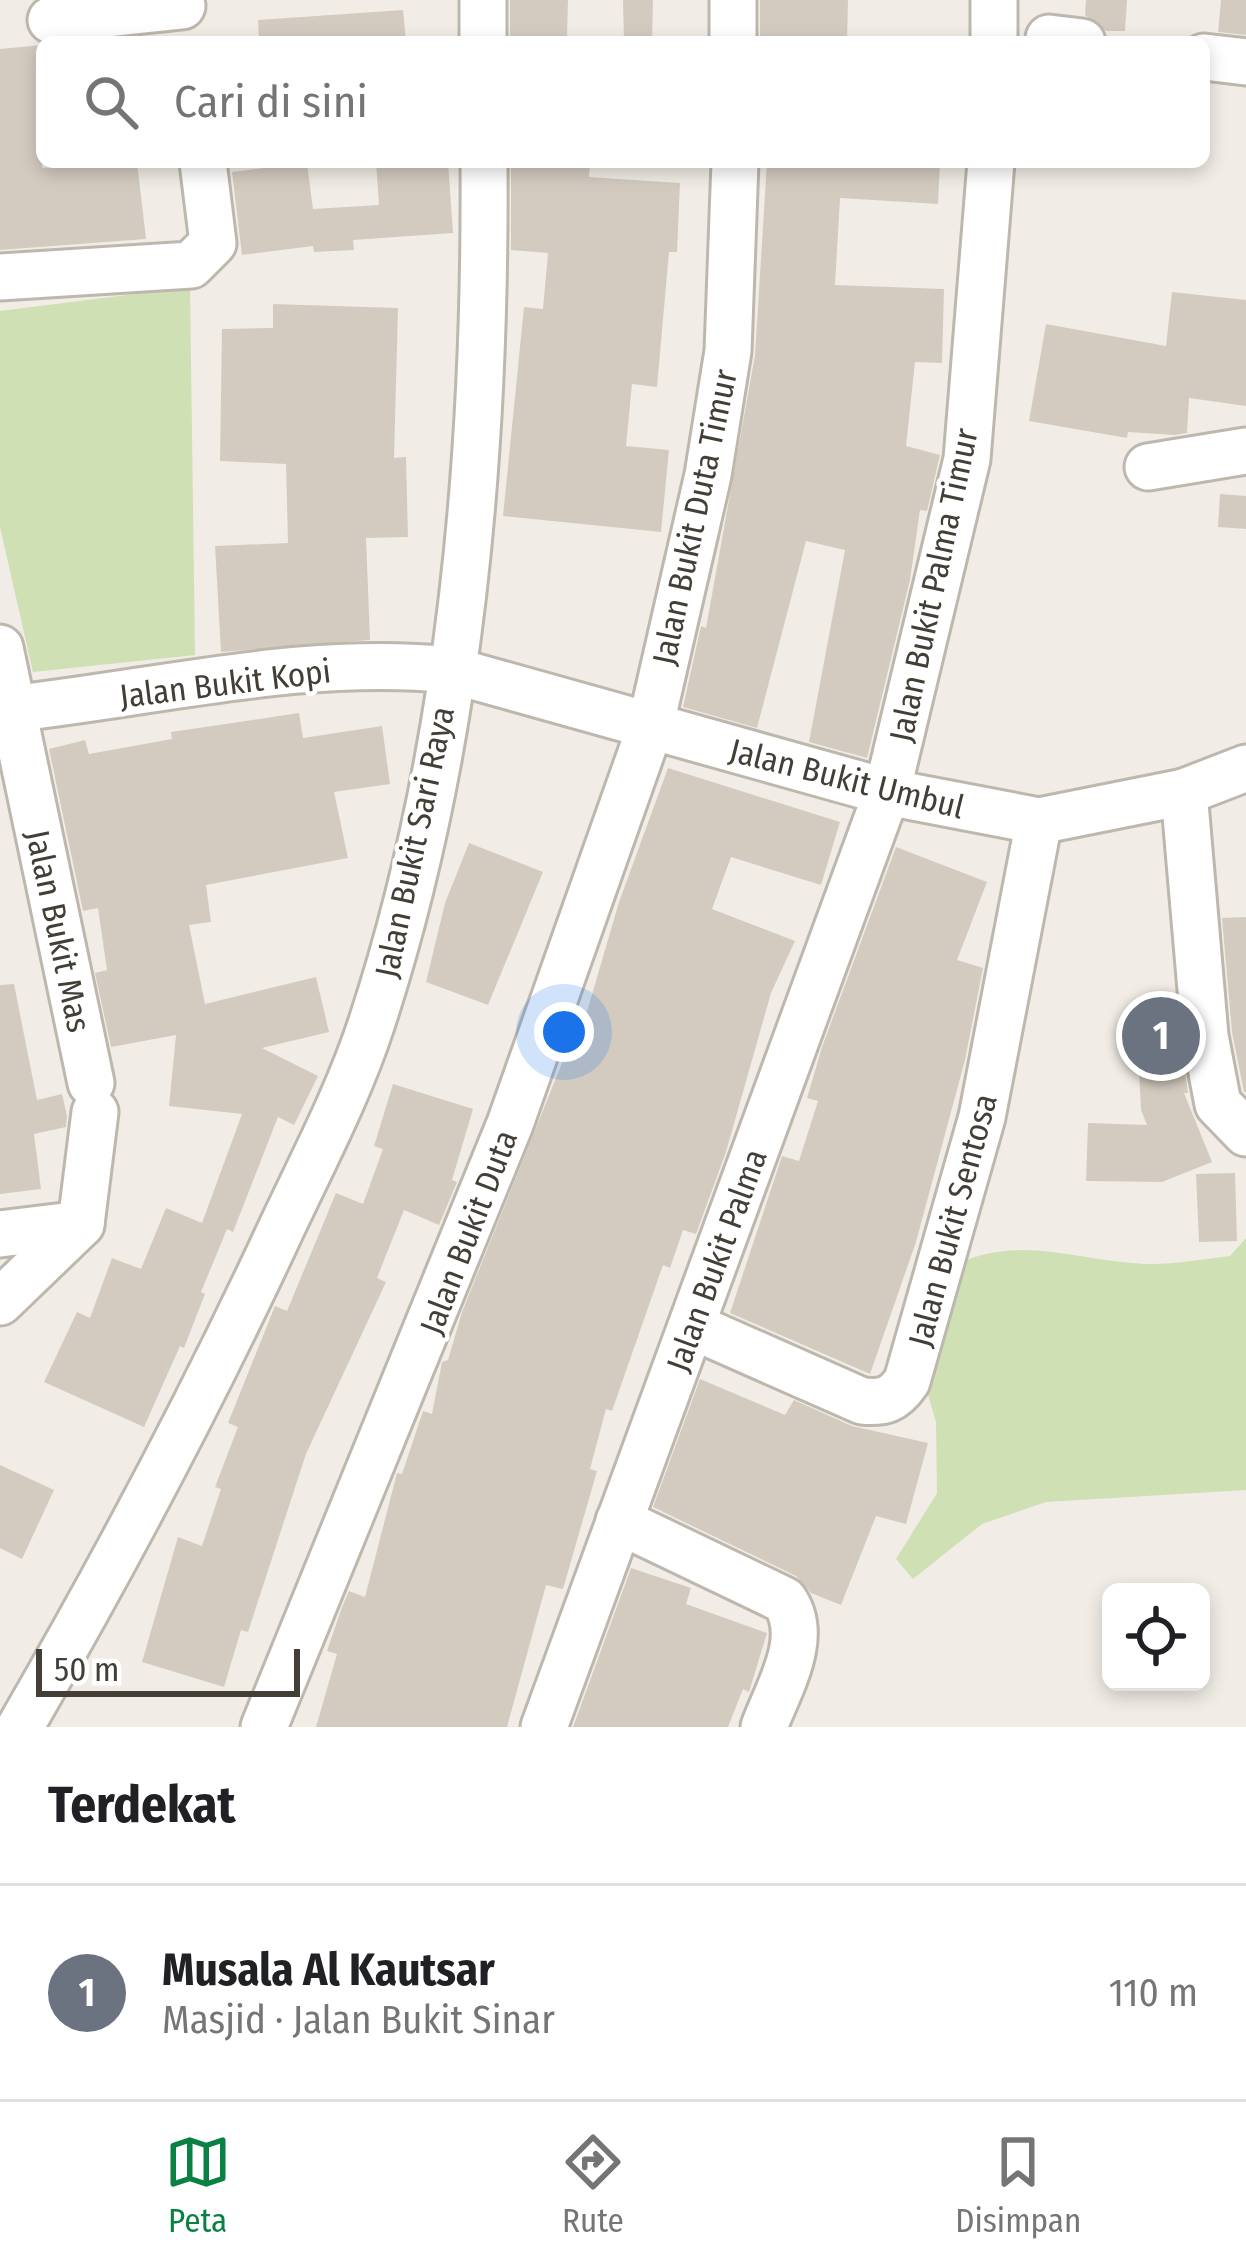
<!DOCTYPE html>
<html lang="id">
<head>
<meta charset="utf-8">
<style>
  :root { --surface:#fff; --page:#f2f2f2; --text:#202124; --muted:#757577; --line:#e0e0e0; --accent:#0b8043 }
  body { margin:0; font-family:"Fira Sans Condensed",sans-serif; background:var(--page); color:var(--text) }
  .controls { position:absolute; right:36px; bottom:36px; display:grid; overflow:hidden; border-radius:18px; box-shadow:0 6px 18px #0003 }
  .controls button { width:108px; height:108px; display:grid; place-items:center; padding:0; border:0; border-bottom:3px solid var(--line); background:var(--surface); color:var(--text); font:60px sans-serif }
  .scale { position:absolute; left:36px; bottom:30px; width:264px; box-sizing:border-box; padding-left:12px; border:6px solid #433e36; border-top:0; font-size:33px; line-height:42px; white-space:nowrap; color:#433e36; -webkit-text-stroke:9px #fff; paint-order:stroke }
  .you { position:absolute; left:564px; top:1032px; width:42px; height:42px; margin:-30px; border:9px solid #fff; border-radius:50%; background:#1a73e8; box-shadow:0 0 0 18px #1a73e833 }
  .badge { display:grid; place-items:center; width:78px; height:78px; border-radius:50%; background:var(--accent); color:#fff; font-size:39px; font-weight:700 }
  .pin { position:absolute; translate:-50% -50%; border:6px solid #fff; box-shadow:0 3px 12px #0006 }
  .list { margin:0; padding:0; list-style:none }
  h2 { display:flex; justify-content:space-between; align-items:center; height:156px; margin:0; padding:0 48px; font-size:51px }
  h2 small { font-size:39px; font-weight:400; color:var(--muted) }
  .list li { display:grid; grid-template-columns:78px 1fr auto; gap:36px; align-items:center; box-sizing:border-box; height:216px; padding:0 48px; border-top:3px solid var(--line) }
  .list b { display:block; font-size:45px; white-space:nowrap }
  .list p { margin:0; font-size:39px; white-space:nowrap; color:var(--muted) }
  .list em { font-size:39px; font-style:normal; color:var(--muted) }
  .icon { flex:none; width:66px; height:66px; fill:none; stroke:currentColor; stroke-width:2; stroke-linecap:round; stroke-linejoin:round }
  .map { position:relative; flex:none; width:1246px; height:1727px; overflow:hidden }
  .search { position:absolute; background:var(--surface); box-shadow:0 6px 18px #0003; left:36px; right:36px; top:36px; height:132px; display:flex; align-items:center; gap:30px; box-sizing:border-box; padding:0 42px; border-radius:18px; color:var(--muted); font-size:45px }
  .sheet { height:372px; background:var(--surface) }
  nav { display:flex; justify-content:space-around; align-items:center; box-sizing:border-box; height:168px; border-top:3px solid var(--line); background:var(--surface); font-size:33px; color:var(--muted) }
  nav a { display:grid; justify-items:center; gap:6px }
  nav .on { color:var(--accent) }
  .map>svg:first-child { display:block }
</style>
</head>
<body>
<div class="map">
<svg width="1246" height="1727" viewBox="0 0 1246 1727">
  <rect width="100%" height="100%" fill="#f1ede6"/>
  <g fill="#cee0b4">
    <path d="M190,287L195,655L33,672L0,527V311Z"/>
    <path d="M1246,1238V1490L1046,1502L982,1524L913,1579L896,1559L937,1493L936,1422L920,1367L949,1268C1015,1232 1075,1261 1145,1264C1173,1265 1203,1259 1230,1256Z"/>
  </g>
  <g fill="#d4cbc0">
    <path d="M510,0H568L567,38H510Z"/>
    <path d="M623,0H653L652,42H624Z"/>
    <path d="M760,0H848L847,42H760Z"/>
    <path d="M1086,0H1127L1125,31H1106L1085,15Z"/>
    <path d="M1221,0H1246V35L1218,32Z"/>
    <path d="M403,10L406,42H259L258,20Z"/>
    <path d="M42,45V168L137,162L146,239L0,250V49Z"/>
    <path d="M376,162H448L453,233L353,240L354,250L314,252L313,246L242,255L232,172L307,163L313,209L379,205Z"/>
    <path d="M511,162H590L589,177L680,183L677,252H669L657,387L632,384L626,446L669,450L661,532L503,516L524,307L543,309L548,253L511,250Z"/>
    <path d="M767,162H940L938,204L840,198L835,285L944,289L942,363L915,362L906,446L940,455L927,511L920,510L910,580L867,758L809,742L845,550L806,541L757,728L683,707L701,626L706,628L755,355Z"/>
    <path d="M1172,292L1246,300V406L1189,398L1187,433L1175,435L1128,432L1127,438L1029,421L1046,324L1166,346Z"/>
    <path d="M273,304L398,308L394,458L406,457L408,537L366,538L370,640L221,652L215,546L288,543L286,464L220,461L222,329L273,328Z"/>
    <path d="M1220,494L1246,496V529L1218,527Z"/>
    <path d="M299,713L303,738L382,726L390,784L334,792L348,858L206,885L211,922L189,925L205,1004L316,977L329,1032L262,1048L318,1076L294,1125L278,1117L233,1232L227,1229L201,1292L205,1294L184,1348L180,1346L144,1427L44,1382L77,1312L90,1318L112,1258L141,1269L166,1208L202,1223L242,1114L169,1106L176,1035L111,1047L95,973L107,970L98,908L83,911L49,749L85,740L89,754L172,739L171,732Z"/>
    <path d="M668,768L840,822L821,885L731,857L712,909L795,941L771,993L726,1152L696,1234L683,1230L670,1268L663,1265L612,1411L606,1409L590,1469L597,1471L563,1589L546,1585L507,1727H316L337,1654L327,1651L342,1607L349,1591L365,1597L397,1473L402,1474L423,1411L432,1414L442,1362L448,1360L462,1312L582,1013L586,1015L619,902Z"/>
    <path d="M469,843L543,872L488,1005L426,982L445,903Z"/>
    <path d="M896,847L987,882L957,960L983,968L965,1060L916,1242L870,1374L730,1313L782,1156L799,1161L818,1101L807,1098L822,1047Z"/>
    <path d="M1246,917V1092H1244L1232,1032L1222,918Z"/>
    <path d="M14,984L37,1100L62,1094L67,1116L66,1127L34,1134L41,1189L0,1194V985Z"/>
    <path d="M1175,1004L1188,1093H1184L1212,1162L1162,1182L1086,1181L1088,1123L1147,1125L1141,1110L1136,1007Z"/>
    <path d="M393,1084L473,1109L452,1180L457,1182L439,1225L404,1210L377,1278L386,1282L306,1454L248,1632L241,1630L224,1687L142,1662L178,1537L202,1546L221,1489L215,1487L238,1427L228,1423L275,1306L287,1311L336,1193L363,1204L383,1149L374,1146Z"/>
    <path d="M1235,1173L1237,1241L1199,1242L1196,1174Z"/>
    <path d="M700,1379L785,1415L794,1400L852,1426L928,1443L906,1524L876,1516L841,1605L811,1593L796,1576L653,1507Z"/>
    <path d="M0,1465L54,1490L22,1559L0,1548Z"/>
    <path d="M631,1568L691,1588L686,1604L767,1633L749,1692L743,1689L728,1727H573Z"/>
  </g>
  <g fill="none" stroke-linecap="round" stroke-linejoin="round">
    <g stroke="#beb7ad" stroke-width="51">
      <g id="minor">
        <path d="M483,0V42"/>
        <path d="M733,0V42"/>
        <path d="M51,20L182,6"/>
        <path d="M1049,38L1082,42"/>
        <path d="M994,42V0"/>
        <path d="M1204,57L1246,62"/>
        <path d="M0,277L191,265L213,243L203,162"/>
        <path d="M1148,467L1246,451"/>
        <path d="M0,648L91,1083"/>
        <path d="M0,710C147,695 302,654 451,670L887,792L1039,821L1184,792L1246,768"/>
        <path d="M1184,792L1205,1036L1218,1104L1246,1133"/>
        <path d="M0,1234L81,1224"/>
        <path d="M0,1302L81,1224L95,1112"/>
        <path d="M692,1326L862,1401C884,1403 894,1400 907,1381L982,1117L1039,821"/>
        <path d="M619,1521L784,1600C811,1637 778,1689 764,1727"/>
        <path d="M20,1727C114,1565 202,1399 281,1229C313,1161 349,1093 372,1022C462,747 486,449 484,162"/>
        <path d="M264,1727L510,1124L650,728L708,475L728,351L735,162"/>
        <path d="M544,1727L887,792L967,459L991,162"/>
      </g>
    </g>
    <use href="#minor" stroke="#fff" stroke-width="45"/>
  </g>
  <g text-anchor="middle" stroke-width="9" stroke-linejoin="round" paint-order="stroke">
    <g font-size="33" fill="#433e36" stroke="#fff">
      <text transform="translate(694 517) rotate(-78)" y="12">Jalan Bukit Duta Timur</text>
      <text transform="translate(933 585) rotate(-78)" y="12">Jalan Bukit Palma Timur</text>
      <text transform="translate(225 683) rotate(-7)" y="12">Jalan Bukit Kopi</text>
      <text transform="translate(847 778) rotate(14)" y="12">Jalan Bukit Umbul</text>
      <text transform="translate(414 842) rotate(-78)" y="12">Jalan Bukit Sari Raya</text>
      <text transform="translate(59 931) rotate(78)" y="12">Jalan Bukit Mas</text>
      <text transform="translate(952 1220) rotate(-75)" y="12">Jalan Bukit Sentosa</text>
      <text transform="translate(468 1232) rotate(-69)" y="12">Jalan Bukit Duta</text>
      <text transform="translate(716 1260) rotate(-70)" y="12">Jalan Bukit Palma</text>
    </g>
  </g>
</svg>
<div class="controls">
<button><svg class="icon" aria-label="locate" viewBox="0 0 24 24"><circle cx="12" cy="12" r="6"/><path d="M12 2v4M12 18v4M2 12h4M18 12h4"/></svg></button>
</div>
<div class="scale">50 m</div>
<div class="you"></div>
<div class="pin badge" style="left:1161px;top:1036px;background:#6b7280">1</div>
<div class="search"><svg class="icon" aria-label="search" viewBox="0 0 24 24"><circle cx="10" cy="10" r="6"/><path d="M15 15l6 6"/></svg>Cari di sini</div>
</div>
<section class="sheet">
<h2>Terdekat<small></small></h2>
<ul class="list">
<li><span class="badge" style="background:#6b7280">1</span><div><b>Musala Al Kautsar</b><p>Masjid · Jalan Bukit Sinar</p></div><em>110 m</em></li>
</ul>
</section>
<nav>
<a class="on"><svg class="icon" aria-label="map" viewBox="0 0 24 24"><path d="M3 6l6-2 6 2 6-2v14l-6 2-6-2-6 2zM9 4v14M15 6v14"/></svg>Peta</a>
<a><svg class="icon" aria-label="directions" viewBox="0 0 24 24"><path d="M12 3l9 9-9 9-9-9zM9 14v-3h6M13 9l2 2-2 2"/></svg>Rute</a>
<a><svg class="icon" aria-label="saved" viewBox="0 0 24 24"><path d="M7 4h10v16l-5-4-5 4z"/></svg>Disimpan</a>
</nav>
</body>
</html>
